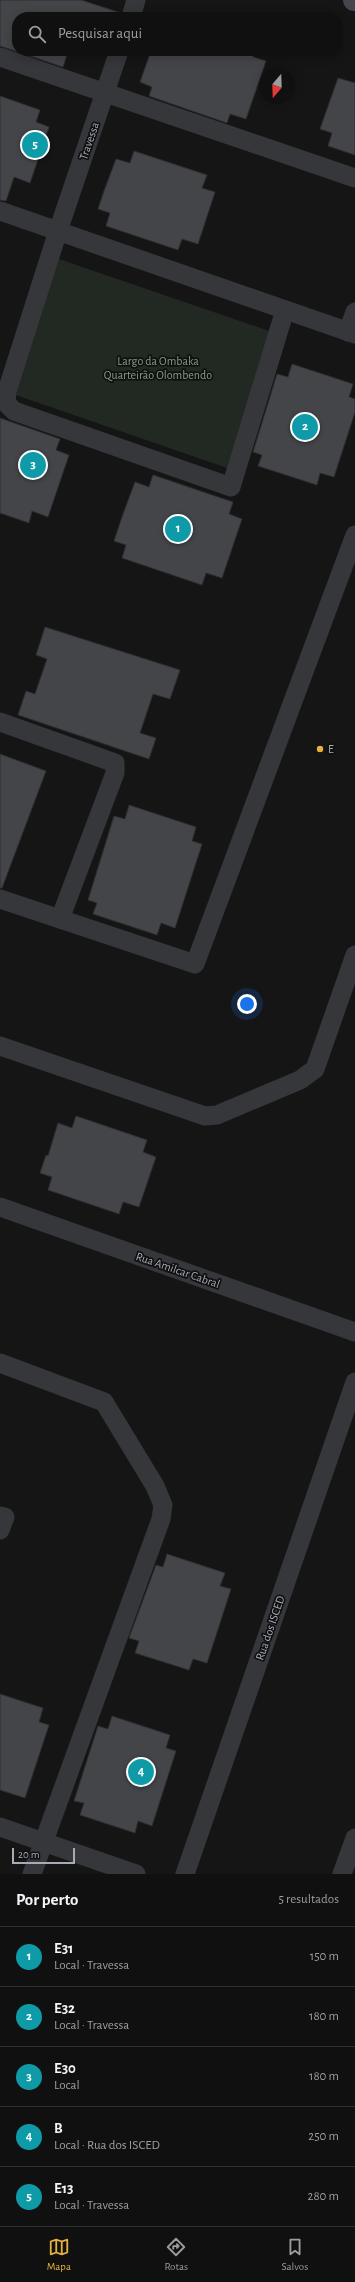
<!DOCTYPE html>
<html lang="pt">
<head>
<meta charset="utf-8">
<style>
  :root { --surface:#101010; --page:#1e1e1e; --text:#f1f3f6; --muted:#9c9d9f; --line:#303030; --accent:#e5b23e }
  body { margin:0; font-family:"Alegreya Sans",sans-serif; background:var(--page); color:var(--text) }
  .compass { position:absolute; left:259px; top:68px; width:36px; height:36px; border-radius:50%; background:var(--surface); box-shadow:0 2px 10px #0003; rotate:199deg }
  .scale { position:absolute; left:12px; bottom:10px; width:63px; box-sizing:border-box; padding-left:4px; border:2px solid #a8abb6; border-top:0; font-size:11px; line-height:14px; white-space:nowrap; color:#a8abb6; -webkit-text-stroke:3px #101011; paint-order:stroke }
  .you { position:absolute; left:247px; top:1004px; width:14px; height:14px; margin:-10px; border:3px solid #fff; border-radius:50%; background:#1a73e8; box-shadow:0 0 0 6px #1a73e833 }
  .badge { display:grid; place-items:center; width:26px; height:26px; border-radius:50%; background:var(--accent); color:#fff; font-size:13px; font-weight:700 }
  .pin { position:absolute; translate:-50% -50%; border:2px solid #fff; box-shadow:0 1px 4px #0006 }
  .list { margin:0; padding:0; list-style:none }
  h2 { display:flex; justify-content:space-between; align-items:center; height:52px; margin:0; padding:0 16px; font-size:17px }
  h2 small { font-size:13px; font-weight:400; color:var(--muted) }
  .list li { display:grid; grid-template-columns:26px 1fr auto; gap:12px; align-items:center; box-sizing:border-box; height:60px; padding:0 16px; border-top:1px solid var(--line) }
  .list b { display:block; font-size:15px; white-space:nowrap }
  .list p { margin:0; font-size:13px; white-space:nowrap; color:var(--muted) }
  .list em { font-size:13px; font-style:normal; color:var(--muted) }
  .icon { flex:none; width:22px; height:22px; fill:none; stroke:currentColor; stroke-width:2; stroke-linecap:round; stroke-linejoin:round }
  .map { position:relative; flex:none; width:355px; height:1874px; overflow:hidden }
  .search { position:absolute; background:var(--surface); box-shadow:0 2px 10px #0003; left:12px; right:12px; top:12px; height:44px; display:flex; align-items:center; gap:10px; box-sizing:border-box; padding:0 14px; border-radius:16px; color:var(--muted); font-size:15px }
  .sheet { height:352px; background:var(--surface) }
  nav { display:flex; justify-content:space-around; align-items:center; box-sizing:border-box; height:56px; border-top:1px solid var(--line); background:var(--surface); font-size:11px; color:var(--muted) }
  nav a { display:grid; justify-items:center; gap:2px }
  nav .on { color:var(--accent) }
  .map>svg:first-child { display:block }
</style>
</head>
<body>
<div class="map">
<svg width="355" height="1874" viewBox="0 0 355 1874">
  <rect width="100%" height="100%" fill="#151516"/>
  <path fill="#212922" d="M59,259L272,332L227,468L13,394Z"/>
  <g fill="#444549" stroke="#2f2f32">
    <path d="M0,0H81L121,13L120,17H17V51H68L63,67L0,46Z"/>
    <path d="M151,51H255L253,57L266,61L246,119L230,114L227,123L149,96L152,87L140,82Z"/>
    <path d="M338,78L355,83V155L328,146L332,133L320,129Z"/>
    <path d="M0,96L40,110L36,122L49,127L30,183L14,177L6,201L0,200Z"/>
    <path d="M134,151L207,175L202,188L215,192L198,244L182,239L178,250L106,226L110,213L98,209L104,191L116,159L130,163Z"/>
    <path d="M292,364L353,384L349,397L355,399V412L334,477L320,473L317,485L258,466L262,455L253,452L277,374L288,377Z"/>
    <path d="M0,418L60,439L56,450L69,455L48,517L32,511L29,523L0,513Z"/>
    <path d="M153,475L233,502L229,514L242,519L222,578L206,573L202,585L122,558L126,545L114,541L123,514L135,482L149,487Z"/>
    <path d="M45,627L180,670L170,699L153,694L140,733L156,738L149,759L18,715L26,691L35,694L47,659L36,655Z"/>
    <path d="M0,754L46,771L2,888H0Z"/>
    <path d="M129,805L196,827L192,841L202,844L175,928L161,923L157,935L93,914L97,903L88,900L114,816L125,819Z"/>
    <path d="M76,1116L147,1140L143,1152L156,1157L139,1207L123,1202L119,1214L48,1190L52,1177L40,1173L46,1155L48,1156L58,1123L72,1128Z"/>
    <path d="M167,1554L225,1573L220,1586L231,1589L207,1663L193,1659L189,1670L135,1653L139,1641L129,1638L156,1565L163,1567Z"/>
    <path d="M0,1694L43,1708L39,1722L49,1725L25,1798L0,1790Z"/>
    <path d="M112,1716L170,1735L166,1748L176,1751L152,1826L138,1821L135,1833L80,1815L84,1803L74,1801L98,1726L108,1729Z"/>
  </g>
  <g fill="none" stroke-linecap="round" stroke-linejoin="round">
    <g stroke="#36373b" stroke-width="19">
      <path d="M131,17L136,0"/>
      <path d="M119,51L58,231L7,391L6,403L14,411L231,487L285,310"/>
      <path d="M0,57L355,178"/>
      <path d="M0,211L355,334"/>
      <path d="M348,332L355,312"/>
      <path d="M0,722L115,763V773L60,919"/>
      <path d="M0,899L195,964L355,535"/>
      <path d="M0,1046L205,1116L217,1115L300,1080L315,1069L355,955"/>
      <path d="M0,1207L355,1332"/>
      <path d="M0,1363L104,1402L155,1486L163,1505L161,1519L32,1874"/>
      <path d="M0,1516L5,1517L0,1530"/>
      <path d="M0,1827L136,1874"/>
      <path d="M185,1874L355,1382"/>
      <path d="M342,1874L355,1838"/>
    </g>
    <path stroke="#44464b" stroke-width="22" d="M354,0H355"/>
  </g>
  <circle fill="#e5b23e" stroke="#101011" stroke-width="1.5" cx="320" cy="749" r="4"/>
  <g text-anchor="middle" stroke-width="3.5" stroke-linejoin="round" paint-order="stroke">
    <g font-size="12" fill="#a8abb6" stroke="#101011">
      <text transform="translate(89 141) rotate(-71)" y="4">Travessa</text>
      <text transform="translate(178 1270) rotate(19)" y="4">Rua Amilcar Cabral</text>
      <text transform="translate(270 1628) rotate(-71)" y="4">Rua dos ISCED</text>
    </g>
    <g font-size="12" fill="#809f83" stroke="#101011">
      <text x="158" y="365">Largo da Ombaka<tspan x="158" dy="14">Quarteirão Olombendo</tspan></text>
    </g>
    <g font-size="12" fill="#a8abb6" stroke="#101011" text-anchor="start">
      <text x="328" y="753">E</text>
    </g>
  </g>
</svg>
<svg class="compass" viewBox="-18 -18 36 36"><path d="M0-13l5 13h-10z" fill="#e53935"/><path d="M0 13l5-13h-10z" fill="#9c9d9f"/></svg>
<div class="scale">20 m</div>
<div class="you"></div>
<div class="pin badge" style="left:178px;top:529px;background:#0f9aa8">1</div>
<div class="pin badge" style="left:305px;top:427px;background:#0f9aa8">2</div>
<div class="pin badge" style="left:33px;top:465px;background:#0f9aa8">3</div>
<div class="pin badge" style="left:141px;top:1772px;background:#0f9aa8">4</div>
<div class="pin badge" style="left:35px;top:145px;background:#0f9aa8">5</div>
<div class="search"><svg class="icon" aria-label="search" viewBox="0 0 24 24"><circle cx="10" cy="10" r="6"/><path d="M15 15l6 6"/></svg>Pesquisar aqui</div>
</div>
<section class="sheet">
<h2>Por perto<small>5 resultados</small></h2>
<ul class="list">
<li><span class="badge" style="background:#0f9aa8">1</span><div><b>E31</b><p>Local · Travessa</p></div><em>150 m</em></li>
<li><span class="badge" style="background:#0f9aa8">2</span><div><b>E32</b><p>Local · Travessa</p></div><em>180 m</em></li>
<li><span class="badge" style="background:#0f9aa8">3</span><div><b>E30</b><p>Local</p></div><em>180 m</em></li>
<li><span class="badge" style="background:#0f9aa8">4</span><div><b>B</b><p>Local · Rua dos ISCED</p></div><em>250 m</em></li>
<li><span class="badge" style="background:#0f9aa8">5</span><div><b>E13</b><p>Local · Travessa</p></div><em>280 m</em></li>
</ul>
</section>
<nav>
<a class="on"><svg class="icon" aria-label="map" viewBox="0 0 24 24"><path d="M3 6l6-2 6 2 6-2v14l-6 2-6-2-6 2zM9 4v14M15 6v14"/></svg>Mapa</a>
<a><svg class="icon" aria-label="directions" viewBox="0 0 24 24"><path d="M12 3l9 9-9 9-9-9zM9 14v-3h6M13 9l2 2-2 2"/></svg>Rotas</a>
<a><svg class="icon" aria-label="saved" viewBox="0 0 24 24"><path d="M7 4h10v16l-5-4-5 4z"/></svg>Salvos</a>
</nav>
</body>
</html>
